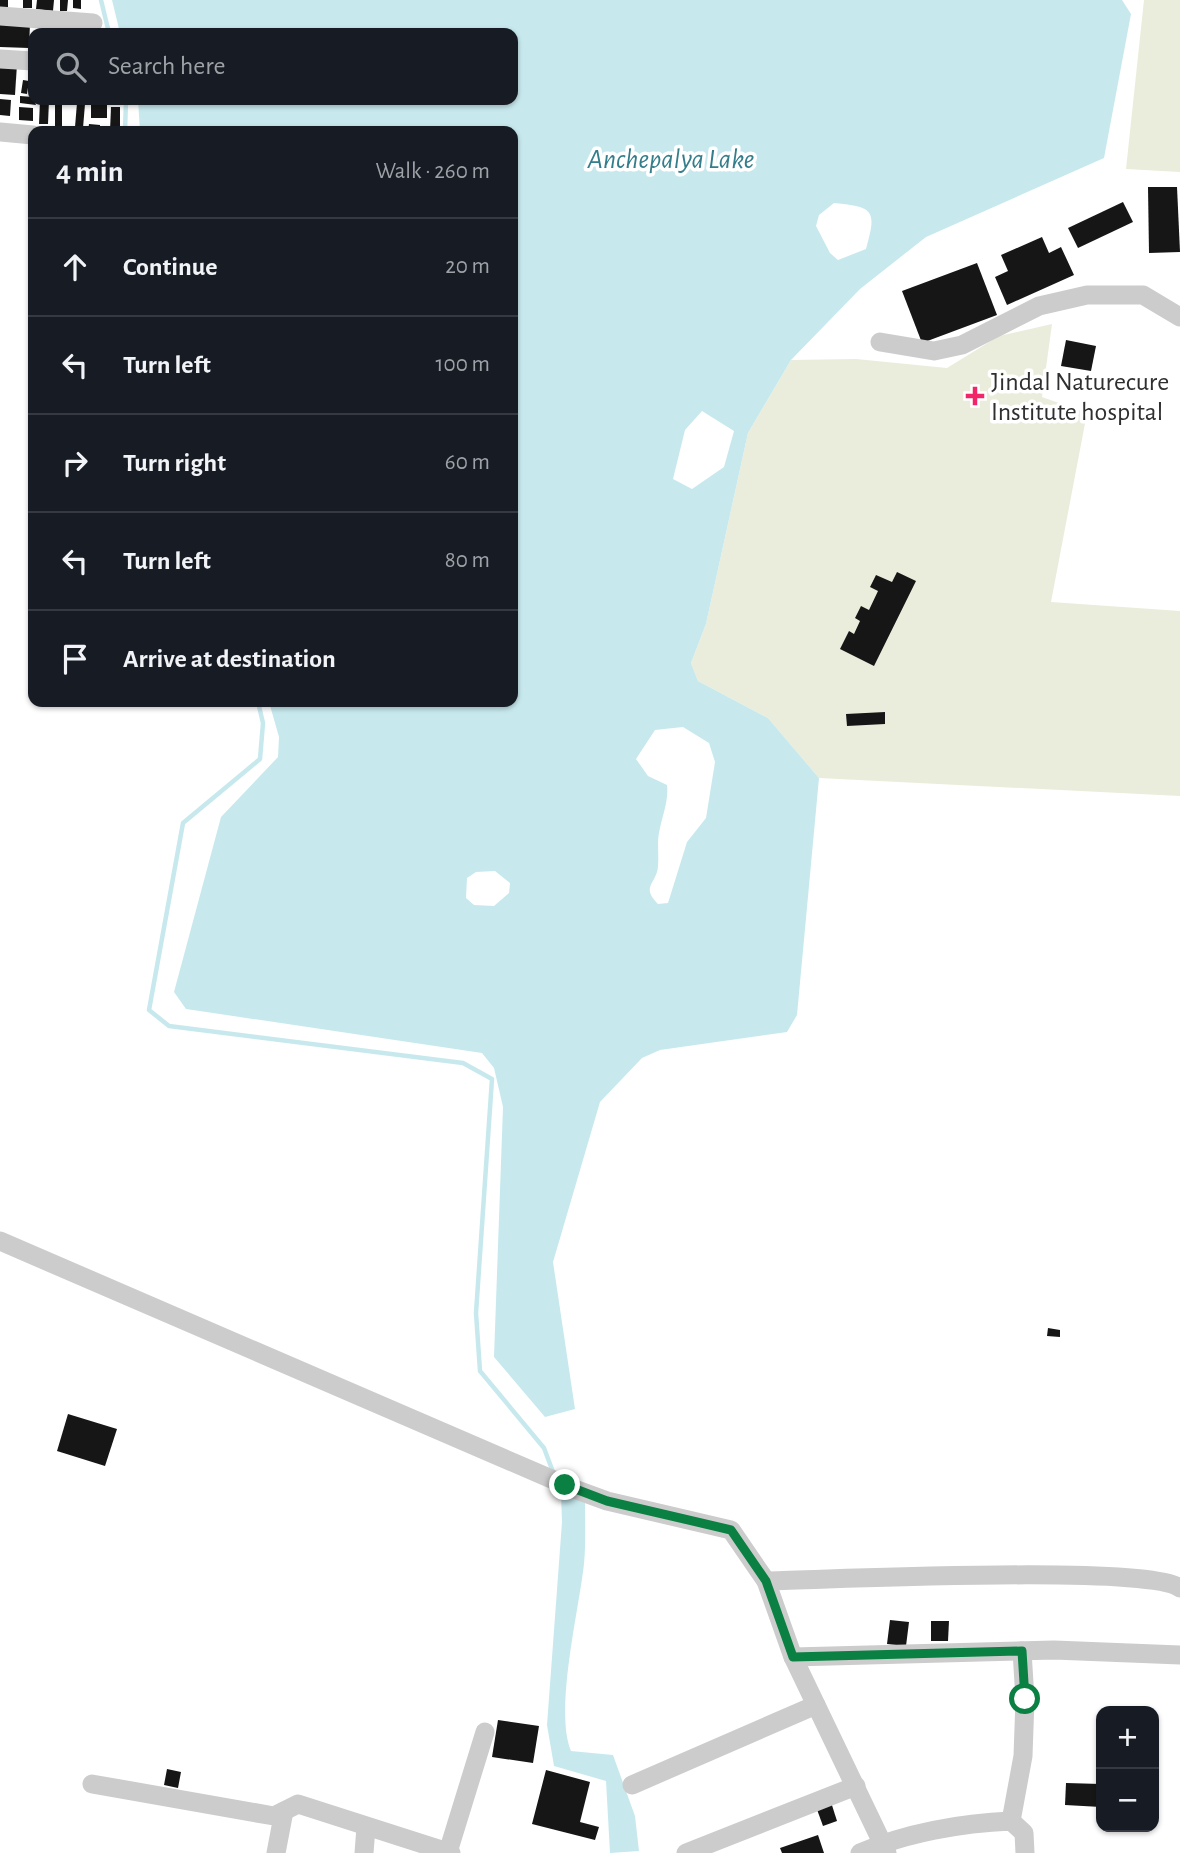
<!DOCTYPE html>
<html lang="en">
<head>
<meta charset="utf-8">
<style>
  :root { --surface:#171b24; --page:#20242c; --text:#f1f3f6; --muted:#9ea1a6; --line:#363941 }
  body { margin:0; font-family:"Alegreya Sans",sans-serif; background:var(--page); color:var(--text) }
  .controls { position:absolute; right:21px; bottom:21px; display:grid; overflow:hidden; border-radius:14px; box-shadow:0 2px 5px #0004 }
  .controls button { width:63px; height:63px; display:grid; place-items:center; padding:0; border:0; border-bottom:2px solid var(--line); background:var(--surface); color:var(--text); font:35px sans-serif }
  .stop { position:absolute; width:21px; height:21px; margin:-16px; border:5px solid #0b8043; border-radius:50%; background:#fff }
  .stop.end { background:#0b8043; border-color:#fff; box-shadow:0 2px 7px #0008 }
  .list { margin:0; padding:0; list-style:none }
  h2 { display:flex; justify-content:space-between; align-items:center; height:91px; margin:0; padding:0 28px; font-size:30px }
  h2 small { font-size:23px; font-weight:400; color:var(--muted) }
  .list li { display:grid; grid-template-columns:46px 1fr auto; gap:21px; align-items:center; box-sizing:border-box; height:98px; padding:0 28px; border-top:2px solid var(--line) }
  .list b { display:block; font-size:26px; white-space:nowrap }
  .list em { font-size:23px; font-style:normal; color:var(--muted) }
  .icon { flex:none; width:38px; height:38px; fill:none; stroke:currentColor; stroke-width:2; stroke-linecap:round; stroke-linejoin:round }
  .map { position:relative; flex:none; width:1180px; height:1853px; overflow:hidden }
  .search { position:absolute; background:var(--surface); box-shadow:0 2px 5px #0004; left:28px; top:28px; width:490px; height:77px; display:flex; align-items:center; gap:18px; box-sizing:border-box; padding:0 24px; border-radius:14px; color:var(--muted); font-size:26px }
  .panel { position:absolute; background:var(--surface); box-shadow:0 2px 5px #0004; left:28px; top:126px; width:490px; height:581px; border-radius:14px }
  .map>svg:first-child { display:block }
</style>
</head>
<body>
<div class="map">
<svg width="1180" height="1853" viewBox="0 0 1180 1853">
  <rect width="100%" height="100%" fill="#fff"/>
  <g fill="#eaeddc">
    <path d="M1144,0H1180V172L1126,169Z"/>
    <path d="M1052,324L1042,397L1087,413L1051,602L1180,611V796L819,778L768,718L698,681L691,663L706,624L748,433L791,360L856,359L947,368L999,336Z"/>
  </g>
  <g fill="#c7e9ee" fill-rule="evenodd">
    <path d="M112,0H1122L1131,14L1104,158L926,237L860,289L791,360L748,433L706,624L691,663L698,681L768,718L819,778L797,1015L787,1032L660,1050L642,1058L600,1102L553,1262L575,1409L545,1417L494,1357L503,1107L494,1068L482,1053L186,1009L174,992L221,817L278,757L279,737L269,702H513V131H140L138,100H513V33H120ZM834,203C874,207 877,210 866,249L838,260L830,253L816,226L819,215ZM702,411L734,431L724,467L692,489L673,479L685,430ZM683,727L709,743L715,762L706,818L687,842L668,903L658,904C640,886 657,884 658,866C659,855 657,843 659,833C662,816 669,801 667,785L648,776L636,759L655,730ZM495,871L510,883L509,893L494,906L474,905L466,898L467,878L476,872Z"/>
    <path d="M561,1494L585,1499C585,1520 586,1542 584,1564C579,1610 554,1711 571,1751L613,1755L635,1816L639,1851L610,1853L606,1781L554,1766L547,1725L562,1522Z"/>
  </g>
  <g fill="none" stroke-linecap="round" stroke-linejoin="round">
    <g stroke="#c7e9ee" stroke-width="4.5">
      <path d="M101,0L109,33"/>
      <path d="M125,131L126,100"/>
      <path d="M258,702L263,723L260,759L183,823L149,1010L169,1026L463,1063L492,1079L476,1313L480,1371L544,1448L553,1472"/>
    </g>
  </g>
  <g fill="#161616">
    <rect x="0" y="0" width="8" height="9"/>
    <rect x="23" y="0" width="9" height="8"/>
    <path d="M37,0H54L53,11L36,9Z"/>
    <path d="M60,0H68L67,11H60Z"/>
    <path d="M73,0H81V9L73,8Z"/>
    <path d="M0,21L30,23L29,48L0,47Z"/>
    <path d="M45,25L67,26V33H44Z"/>
    <path d="M0,63L17,64L15,95L0,94Z"/>
    <path d="M23,80L29,81L27,94L21,93Z"/>
    <path d="M20,96L33,97L36,105L20,103Z"/>
    <path d="M0,99L11,100L10,116L0,115Z"/>
    <path d="M40,100H49L48,124H39Z"/>
    <rect x="55" y="100" width="7" height="26"/>
    <rect x="91" y="101" width="16" height="17"/>
    <path d="M77,103L85,104L83,128L75,127Z"/>
    <path d="M19,107L33,108V121L19,120Z"/>
    <path d="M111,107H120V131H110Z"/>
    <path d="M89,124L100,125V131H88Z"/>
    <path d="M1148,187H1177L1180,252L1149,253Z"/>
    <path d="M1123,202L1133,222L1078,248L1068,228Z"/>
    <path d="M1042,237L1049,253L1061,247L1074,275L1007,305L995,277L1008,271L1001,255Z"/>
    <path d="M977,263L997,315L922,343L902,291Z"/>
    <path d="M1066,340L1096,346L1091,371L1061,366Z"/>
    <path d="M897,572L916,581L874,666L840,649L849,631L854,634L860,621L855,618L861,606L869,610L878,591L870,587L876,575L892,582Z"/>
    <path d="M885,712V724L847,726L846,714Z"/>
    <path d="M1048,1328L1060,1330V1337L1047,1336Z"/>
    <path d="M68,1414L117,1429L105,1466L57,1451Z"/>
    <path d="M890,1620L909,1622L906,1646L887,1644Z"/>
    <path d="M931,1621H949L948,1641H931Z"/>
    <path d="M498,1720L539,1726L533,1763L492,1757Z"/>
    <path d="M167,1769L181,1772L178,1788L164,1785Z"/>
    <path d="M546,1770L590,1782L580,1822L599,1827L595,1840L532,1824Z"/>
    <path d="M1066,1783L1101,1784V1807L1065,1805Z"/>
    <path d="M830,1799L837,1821L823,1826L815,1804Z"/>
    <path d="M818,1835L824,1853H782L780,1848Z"/>
  </g>
  <g fill="none" stroke-linecap="round" stroke-linejoin="round">
    <g stroke="#ccc" stroke-width="19">
      <path d="M0,16L93,23"/>
      <path d="M0,59L33,61"/>
      <path d="M0,132L33,135"/>
      <path d="M880,342L934,351L962,345L1039,306L1087,295H1143L1180,317"/>
      <path d="M0,1241L577,1490L607,1501L731,1530L766,1581L793,1657L887,1853"/>
      <path d="M766,1581C825,1580 1150,1564 1180,1588"/>
      <path d="M793,1657L1054,1650L1180,1655"/>
      <path d="M92,1784L274,1816L298,1804L451,1853"/>
      <path d="M632,1785L816,1705"/>
      <path d="M1011,1821L1023,1756L1025,1699L1022,1651"/>
      <path d="M448,1852L485,1732"/>
      <path d="M276,1853L284,1811"/>
      <path d="M364,1853L366,1827"/>
      <path d="M686,1853L856,1786"/>
      <path d="M860,1853C905,1833 962,1823 1011,1821L1024,1833L1025,1853"/>
    </g>
  </g>
  <g fill="none" stroke-linecap="round" stroke-linejoin="round">
    <path stroke="#0b8043" stroke-width="9" d="M565,1485L607,1501L731,1530L766,1581L793,1657L1022,1651L1025,1699"/>
  </g>
  <path fill="#f12668" stroke="#fff" stroke-width="2.5" d="M971.5 385.5h7v7h7v7h-7v7h-7v-7h-7v-7h7z"/>
  <g text-anchor="middle" stroke-width="7" stroke-linejoin="round" paint-order="stroke">
    <g font-size="26" fill="#2f2f2f" stroke="#fff" text-anchor="start">
      <text x="991" y="390">Jindal Naturecure<tspan x="991" dy="30">Institute hospital</tspan></text>
    </g>
    <g font-size="28" font-style="italic" fill="#337e8a" stroke="#fff">
      <text x="671" y="168">Anchepalya Lake</text>
    </g>
  </g>
</svg>
<div class="controls">
<button>+</button>
<button>−</button>
</div>
<div class="stop" style="left:1025px;top:1699px"></div>
<div class="stop end" style="left:565px;top:1485px"></div>
<div class="search"><svg class="icon" aria-label="search" viewBox="0 0 24 24"><circle cx="10" cy="10" r="6"/><path d="M15 15l6 6"/></svg>Search here</div>
<section class="panel">
<h2>4 min<small>Walk · 260 m</small></h2>
<ul class="list">
<li><svg class="icon" aria-label="ahead" viewBox="0 0 24 24"><path d="M12 20V5M6 11l6-6 6 6"/></svg><div><b>Continue</b></div><em>20 m</em></li>
<li><svg class="icon" aria-label="left" viewBox="0 0 24 24"><path d="M17 20v-9H6M10 6l-5 5 5 5"/></svg><div><b>Turn left</b></div><em>100 m</em></li>
<li><svg class="icon" aria-label="right" viewBox="0 0 24 24"><path d="M7 20v-9h11M14 6l5 5-5 5"/></svg><div><b>Turn right</b></div><em>60 m</em></li>
<li><svg class="icon" aria-label="left" viewBox="0 0 24 24"><path d="M17 20v-9H6M10 6l-5 5 5 5"/></svg><div><b>Turn left</b></div><em>80 m</em></li>
<li><svg class="icon" aria-label="arrive" viewBox="0 0 24 24"><path d="M6 21V4h12l-3 4 3 4H6"/></svg><div><b>Arrive at destination</b></div></li>
</ul>
</section>
</div>
</body>
</html>
